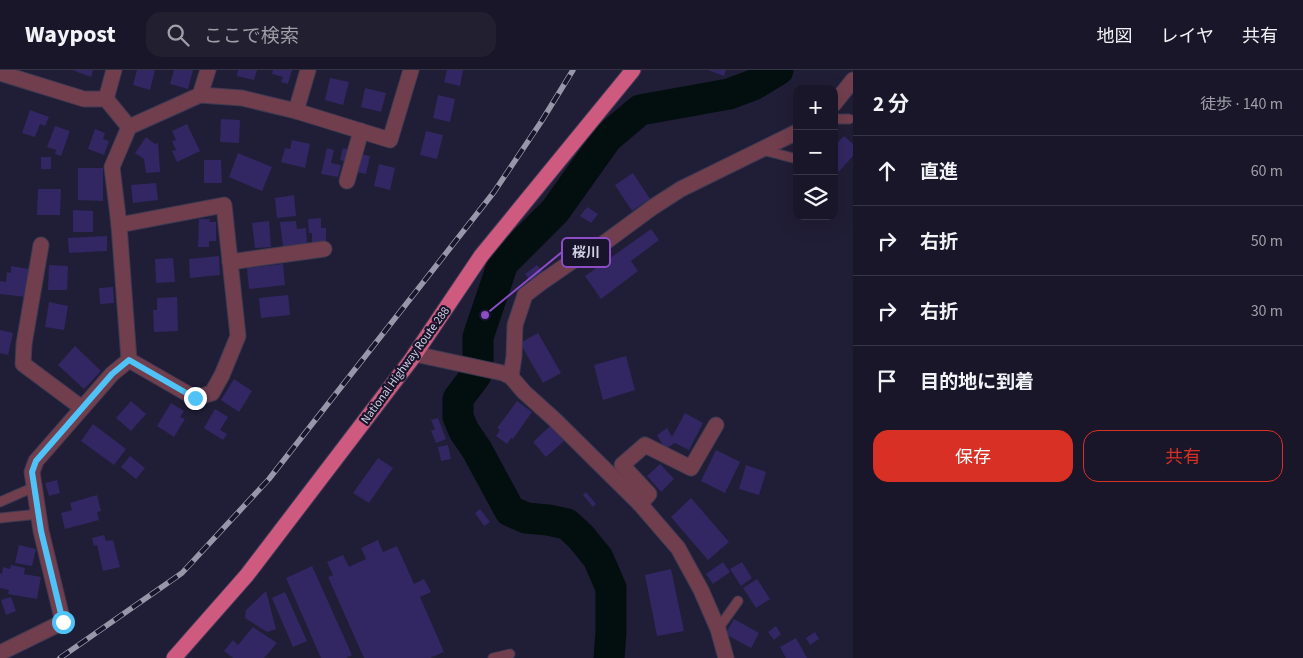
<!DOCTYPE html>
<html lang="ja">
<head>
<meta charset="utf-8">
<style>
  :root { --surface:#181628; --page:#211f30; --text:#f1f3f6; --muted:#9f9fa8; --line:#363545; --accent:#d93025 }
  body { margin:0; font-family:"Source Sans 3","Noto Sans JP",sans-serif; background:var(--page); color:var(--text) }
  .controls { position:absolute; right:15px; top:15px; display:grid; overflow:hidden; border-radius:10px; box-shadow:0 5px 20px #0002 }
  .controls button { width:45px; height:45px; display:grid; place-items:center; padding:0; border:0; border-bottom:1px solid var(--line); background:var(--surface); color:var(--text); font:25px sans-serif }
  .stop { position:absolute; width:15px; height:15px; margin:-11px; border:4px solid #4fc3f7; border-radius:50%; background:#fff }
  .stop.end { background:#4fc3f7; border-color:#fff; box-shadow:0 1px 5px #0008 }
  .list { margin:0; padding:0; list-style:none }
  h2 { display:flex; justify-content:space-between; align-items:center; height:65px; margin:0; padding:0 20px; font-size:21px }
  h2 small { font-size:16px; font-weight:400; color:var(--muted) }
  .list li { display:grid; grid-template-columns:32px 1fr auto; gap:15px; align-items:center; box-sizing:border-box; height:70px; padding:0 20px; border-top:1px solid var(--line) }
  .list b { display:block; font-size:19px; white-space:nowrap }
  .list em { font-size:16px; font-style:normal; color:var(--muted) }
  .actions { display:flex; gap:10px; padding:15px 20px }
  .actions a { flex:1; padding:11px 0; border:1px solid var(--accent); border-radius:15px; text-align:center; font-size:18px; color:var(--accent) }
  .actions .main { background:var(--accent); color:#fff }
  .icon { flex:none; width:28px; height:28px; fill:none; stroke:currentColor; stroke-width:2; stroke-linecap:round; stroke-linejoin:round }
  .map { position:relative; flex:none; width:853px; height:588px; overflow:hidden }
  header { display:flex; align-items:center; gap:30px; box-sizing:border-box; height:70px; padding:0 25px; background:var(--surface); border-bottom:1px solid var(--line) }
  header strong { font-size:24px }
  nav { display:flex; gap:28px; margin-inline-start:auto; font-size:18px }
  .search { width:350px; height:45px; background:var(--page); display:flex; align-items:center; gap:12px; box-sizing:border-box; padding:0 18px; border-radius:15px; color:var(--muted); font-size:19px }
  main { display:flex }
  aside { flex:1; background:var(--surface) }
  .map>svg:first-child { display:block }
</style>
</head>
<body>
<header>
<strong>Waypost</strong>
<div class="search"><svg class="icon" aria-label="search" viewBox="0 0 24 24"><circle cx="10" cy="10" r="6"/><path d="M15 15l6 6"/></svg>ここで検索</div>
<nav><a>地図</a><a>レイヤ</a><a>共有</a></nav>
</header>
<main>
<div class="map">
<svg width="853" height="588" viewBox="0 0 853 588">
  <rect width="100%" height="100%" fill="#201d36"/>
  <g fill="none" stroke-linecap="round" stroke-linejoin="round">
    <path stroke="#030f0f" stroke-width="31" d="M609,588L611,562V518L598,488L581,467L567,454L548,450L526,448L510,441L477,380L464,361L458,347V329L476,305L478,289V267L503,193L555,141L607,68L640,40L729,24L753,15L778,0"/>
  </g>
  <g fill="#322763">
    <path d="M72,0H93L91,7Z"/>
    <path d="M137,0H155L150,20L133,15Z"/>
    <path d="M174,0H193L188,19L170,14Z"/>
    <path d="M238,0H257L254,10L237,6Z"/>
    <path d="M273,0H292L288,14L281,12L283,7L272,4Z"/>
    <path d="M447,0H463L460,16L444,12Z"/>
    <path d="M708,0H726L724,6Z"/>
    <path d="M330,8L349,12L343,35L325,30Z"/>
    <path d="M365,18L386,23L381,42L361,37Z"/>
    <path d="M438,25L455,29L450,52L433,48Z"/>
    <path d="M30,40L49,47L45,56L40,54L35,67L22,63Z"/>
    <path d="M221,49L240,50L239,73L220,72Z"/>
    <path d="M187,54L200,81L177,92L172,81L176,80L172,71L176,70L172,61Z"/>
    <path d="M55,56L70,61L61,86L55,84L56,80L47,77Z"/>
    <path d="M95,59L105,63L103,69L109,71L104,85L88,79Z"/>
    <path d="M426,61L443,65L437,89L420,85Z"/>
    <path d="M844,66L853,74V86L834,107V70L837,73Z"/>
    <path d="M146,67L155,74L158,73L160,102L146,103L144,89L135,83Z"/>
    <path d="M292,70L310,74L305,98L281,92L285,78L290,79Z"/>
    <path d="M327,78L334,80L331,93L341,95L338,107L321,104Z"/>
    <path d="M343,78L350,80L348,92L340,90Z"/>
    <path d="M238,83L272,97L262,121L229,107Z"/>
    <path d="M360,84L370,86L366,104L356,102Z"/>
    <rect x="41" y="87" width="10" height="12"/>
    <path d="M204,90H221L222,113H204Z"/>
    <path d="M379,94L395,98L390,120L374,116Z"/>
    <path d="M78,98H103V131L78,130Z"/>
    <path d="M633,103L650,129L632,141L615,115Z"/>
    <path d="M156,113L158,130L133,133L131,115Z"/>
    <path d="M38,119H61L60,145H37Z"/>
    <path d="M294,125L296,146L277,148L275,128Z"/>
    <path d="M587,137L598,144L591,153L580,146Z"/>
    <path d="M73,140L93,141V162H73Z"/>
    <path d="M321,148V158H326V172L312,173V163H309L308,149Z"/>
    <path d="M199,149H210L209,152H216V171H209V177H198Z"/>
    <path d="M269,151L271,177L255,178L252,153Z"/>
    <path d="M296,151L297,159L306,158L307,175L283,177L280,152Z"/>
    <path d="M651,159L659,170L631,191L638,201L601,229L585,206Z"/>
    <path d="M107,166V181L69,183L68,168Z"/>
    <path d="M219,186L220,205L190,208L189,189Z"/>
    <path d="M173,188L175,212L156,213L155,189Z"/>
    <path d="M283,194L285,215L249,219L247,198Z"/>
    <path d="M49,195L68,196L67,220H48Z"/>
    <path d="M537,195L544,203L532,213L525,204Z"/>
    <path d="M11,196L29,199L26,227L0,224V211L6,212L7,202L11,203Z"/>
    <path d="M113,217L114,233L100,234L99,218Z"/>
    <path d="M288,225L290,245L261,248L259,228Z"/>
    <path d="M177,227L178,261L154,262L153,240H157V228Z"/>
    <path d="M49,232L68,236L64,260L45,257Z"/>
    <path d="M0,260L13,263L8,285L0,283Z"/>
    <path d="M538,263L561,303L543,313L520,273Z"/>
    <path d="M75,276L101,301L84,319L58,295Z"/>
    <path d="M626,286L635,320L603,330L594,295Z"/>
    <path d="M234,309L252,321L239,342L221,330Z"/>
    <path d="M131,331L146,344L131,361L116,348Z"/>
    <path d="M517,331L532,342L513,369L511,368L507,374L496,366L500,360L497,358Z"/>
    <path d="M171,333L184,341L180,347L185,349L174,367L157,356Z"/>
    <path d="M215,339L228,347L220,360L227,364L223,370L204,358Z"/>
    <path d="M685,343L703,353L689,380L675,373L665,379L657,365L667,358L672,367Z"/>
    <path d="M438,348L446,369L436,373L431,361L435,359L431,350Z"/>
    <path d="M93,354L126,379L114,395L81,371Z"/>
    <path d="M550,356L564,371L546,387L533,372Z"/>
    <path d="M448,375L451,389L441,391L438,377Z"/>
    <path d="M716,380L740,392L725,423L701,411Z"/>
    <path d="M130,386L145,398L136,409L121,397Z"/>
    <path d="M378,388L393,398L369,433L353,423Z"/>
    <path d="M660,394L674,409L661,422L647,406Z"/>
    <path d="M746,395L766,402L759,425L739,419Z"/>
    <path d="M57,410L60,423L49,426L45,413Z"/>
    <path d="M586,422L596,434L593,437L583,425Z"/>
    <path d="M97,425L101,441L97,442L99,450L65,459L61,443L72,440L70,433Z"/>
    <path d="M691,428L729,472L708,490L671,447Z"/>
    <path d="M480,439L490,452L484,456L475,443Z"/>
    <path d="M104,465L106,471L113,470L120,497L103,501L97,475L94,476L92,468Z"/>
    <path d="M378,470L383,482L397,476L414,514L424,509L431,522L420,527L444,582L430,588H364L328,507L333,505L327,492L343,485L349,497L366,489L361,478Z"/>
    <path d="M19,475L36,479L32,496L15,493Z"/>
    <path d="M723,492L730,502L713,514L706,504Z"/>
    <path d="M742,492L752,508L741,516L730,499Z"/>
    <path d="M11,495L25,498L24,504L41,507L37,529L8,524L9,520L0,518V503L2,504L3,497L10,499Z"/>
    <path d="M312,496L352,585L346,588H321L286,508Z"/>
    <path d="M671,499L684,561L657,566L645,505Z"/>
    <path d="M757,509L770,529L756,538L743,518Z"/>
    <path d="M266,521L276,559L267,562L245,548L246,540Z"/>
    <path d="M285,522L307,571L293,577L272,528Z"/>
    <path d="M11,527L16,541L6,545L1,530Z"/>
    <path d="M734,549L759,563L751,578L725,564Z"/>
    <path d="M776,556L781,564L774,570L768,562Z"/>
    <path d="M253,557L277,573L264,588H233L224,581L233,570L238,575Z"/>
    <path d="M815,562L819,569L810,575L806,568Z"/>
    <path d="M796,568L807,588H786L780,577Z"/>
  </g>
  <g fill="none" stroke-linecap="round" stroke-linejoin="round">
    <g stroke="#3c3a52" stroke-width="11">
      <g id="service">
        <path d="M834,49H849"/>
        <path d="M763,80L797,89"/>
        <path d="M0,432L34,417"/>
        <path d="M0,448L39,444"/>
        <path d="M718,559L738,531"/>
        <path d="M493,588L510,584"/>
      </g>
    </g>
    <g stroke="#3c3a52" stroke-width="17">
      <g id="minor">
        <path d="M0,3L84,29H106L129,57L200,25L242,28L296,41L390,70L411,0"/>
        <path d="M200,25L208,0"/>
        <path d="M106,29L114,0"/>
        <path d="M834,34L853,10"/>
        <path d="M296,41L308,0"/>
        <path d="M347,111L361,61"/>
        <path d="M119,155L224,135L238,266L222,305L212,323L195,328L129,290"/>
        <path d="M41,175L24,274L23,294L82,338"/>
        <path d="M230,192L324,179"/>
        <path d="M415,284L503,303L511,307L524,322L554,349L640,434L678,478L701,520L718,559L726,588"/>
        <path d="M511,307L514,286L515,255L525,225L542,212L571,192L596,179L653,137L681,119L797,62"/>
        <path d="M640,434L649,424L622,395L645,375L691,398L716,355"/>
        <path d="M0,583L63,552L41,461L32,402L36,391L112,304L129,290L119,155L112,97L129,57"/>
      </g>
    </g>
    <g stroke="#3c3a52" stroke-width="17">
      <path id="trunk" d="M174,588L247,505L411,290L481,186L633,0"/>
    </g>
    <use href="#service" stroke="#713e4d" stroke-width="9"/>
    <use href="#minor" stroke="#713e4d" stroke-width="15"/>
    <use href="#trunk" stroke="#ce5a80" stroke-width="15"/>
    <g stroke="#9897aa" stroke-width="5.5">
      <path id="rail" d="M60,588L182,503L269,409L494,122L541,52L573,0"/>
    </g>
    <use href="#rail" stroke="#17142b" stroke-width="4" stroke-dasharray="11" stroke-linecap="butt"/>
  </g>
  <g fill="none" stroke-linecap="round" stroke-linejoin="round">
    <path stroke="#4fc3f7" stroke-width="6" d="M63,552L41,461L32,402L36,391L112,304L129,290L195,328"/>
  </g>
  <g text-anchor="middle" stroke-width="4.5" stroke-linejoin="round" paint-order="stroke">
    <g font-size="12" fill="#d2d1e2" stroke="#17142b">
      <text transform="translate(405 295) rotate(-54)" y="4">National Highway Route 288</text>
    </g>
  </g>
  <path fill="none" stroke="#8c4dc6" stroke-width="2" d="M485 245L562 182"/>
  <circle fill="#8c4dc6" stroke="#17142b" stroke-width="2" cx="485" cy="245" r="5"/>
  <rect fill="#17142b" stroke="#8c4dc6" stroke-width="2" x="562" y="168" width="48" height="29" rx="5"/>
  <g font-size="14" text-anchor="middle" font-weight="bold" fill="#d2d1e2">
    <text x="586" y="187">桜川</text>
  </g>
</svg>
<div class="controls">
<button>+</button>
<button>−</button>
<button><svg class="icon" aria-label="layers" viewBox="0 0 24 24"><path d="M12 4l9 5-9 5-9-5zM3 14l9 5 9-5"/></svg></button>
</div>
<div class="stop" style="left:63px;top:552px"></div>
<div class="stop end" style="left:195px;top:328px"></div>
</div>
<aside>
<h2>2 分<small>徒歩 · 140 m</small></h2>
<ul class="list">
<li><svg class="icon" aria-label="ahead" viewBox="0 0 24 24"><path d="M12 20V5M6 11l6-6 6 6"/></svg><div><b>直進</b></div><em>60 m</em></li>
<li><svg class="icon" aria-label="right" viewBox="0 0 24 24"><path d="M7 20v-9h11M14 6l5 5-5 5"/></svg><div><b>右折</b></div><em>50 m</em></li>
<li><svg class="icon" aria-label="right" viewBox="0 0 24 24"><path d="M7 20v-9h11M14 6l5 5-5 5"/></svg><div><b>右折</b></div><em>30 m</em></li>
<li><svg class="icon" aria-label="arrive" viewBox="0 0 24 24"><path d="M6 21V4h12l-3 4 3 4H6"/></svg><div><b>目的地に到着</b></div></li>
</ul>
<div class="actions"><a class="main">保存</a><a>共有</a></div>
</aside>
</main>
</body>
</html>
